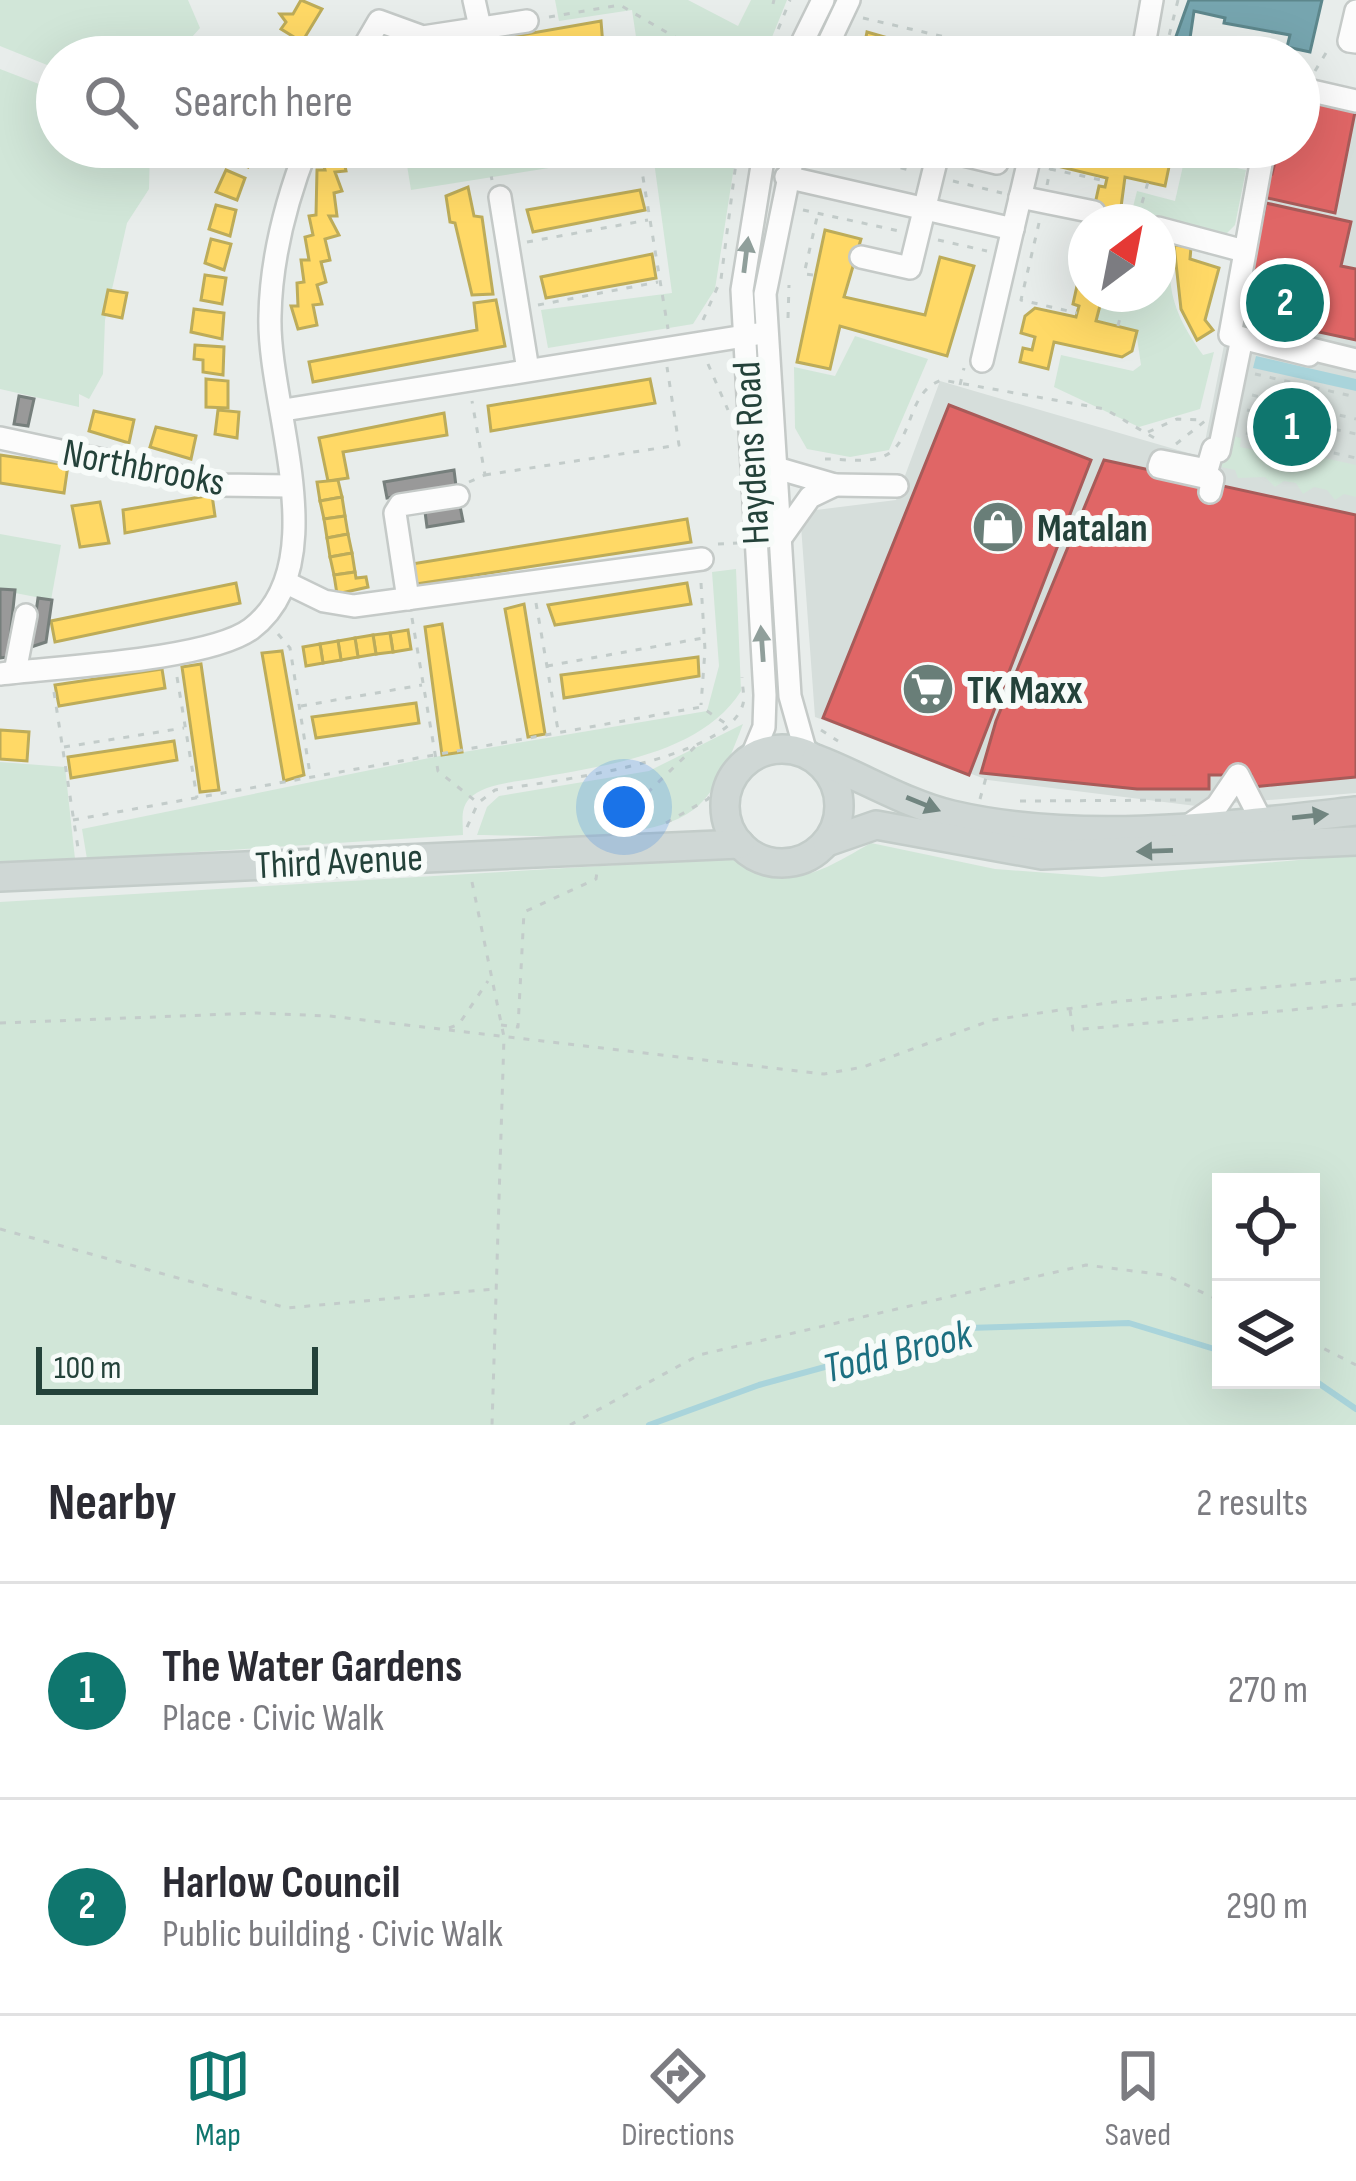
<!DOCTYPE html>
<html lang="en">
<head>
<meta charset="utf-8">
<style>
  :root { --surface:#fff; --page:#f7f7f7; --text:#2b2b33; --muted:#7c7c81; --line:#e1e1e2; --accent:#0f766e }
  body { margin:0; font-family:"Sofia Sans Condensed",sans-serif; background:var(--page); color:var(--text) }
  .controls { position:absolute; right:36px; bottom:36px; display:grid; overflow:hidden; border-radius:0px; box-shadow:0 12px 48px #0002 }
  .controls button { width:108px; height:108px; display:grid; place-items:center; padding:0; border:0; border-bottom:3px solid var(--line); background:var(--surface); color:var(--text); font:60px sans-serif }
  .compass { position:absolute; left:1068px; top:204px; width:108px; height:108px; border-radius:50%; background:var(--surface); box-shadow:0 12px 48px #0002; rotate:32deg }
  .scale { position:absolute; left:36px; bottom:30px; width:282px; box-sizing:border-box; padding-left:12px; border:6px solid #24423a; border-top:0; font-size:33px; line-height:42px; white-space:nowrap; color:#24423a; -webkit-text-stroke:9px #f7fbf9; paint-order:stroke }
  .you { position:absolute; left:624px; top:807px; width:42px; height:42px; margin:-30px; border:9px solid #fff; border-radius:50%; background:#1a73e8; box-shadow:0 0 0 18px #1a73e833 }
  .badge { display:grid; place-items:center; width:78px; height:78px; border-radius:50%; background:var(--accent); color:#fff; font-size:39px; font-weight:700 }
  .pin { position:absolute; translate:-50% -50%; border:6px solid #fff; box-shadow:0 3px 12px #0006 }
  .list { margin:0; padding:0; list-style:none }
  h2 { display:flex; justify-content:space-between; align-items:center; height:156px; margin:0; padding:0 48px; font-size:51px }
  h2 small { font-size:39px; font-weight:400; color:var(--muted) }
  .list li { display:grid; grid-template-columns:78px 1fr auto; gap:36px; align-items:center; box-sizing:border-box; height:216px; padding:0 48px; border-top:3px solid var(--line) }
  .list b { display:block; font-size:45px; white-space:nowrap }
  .list p { margin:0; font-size:39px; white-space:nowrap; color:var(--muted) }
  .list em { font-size:39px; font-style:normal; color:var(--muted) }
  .icon { flex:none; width:66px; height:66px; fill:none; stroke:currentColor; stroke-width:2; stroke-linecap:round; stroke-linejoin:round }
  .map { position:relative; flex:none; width:1356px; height:1425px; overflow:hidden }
  .search { position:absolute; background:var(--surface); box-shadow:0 12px 48px #0002; left:36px; right:36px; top:36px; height:132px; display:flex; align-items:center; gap:30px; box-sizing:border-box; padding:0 42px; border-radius:66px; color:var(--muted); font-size:45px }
  .sheet { height:588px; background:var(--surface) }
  nav { display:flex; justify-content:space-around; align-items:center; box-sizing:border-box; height:168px; border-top:3px solid var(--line); background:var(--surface); font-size:33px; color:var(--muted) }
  nav a { display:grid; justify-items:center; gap:6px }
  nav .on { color:var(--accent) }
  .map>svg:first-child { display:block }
</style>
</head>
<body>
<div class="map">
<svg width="1356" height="1425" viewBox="0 0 1356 1425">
  <rect width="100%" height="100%" fill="#e8edeb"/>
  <path fill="#d6dedb" d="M1356,101V793L1196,806L988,780L815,717L800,512L896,500L940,381L1202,457L1263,147H1299Z"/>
  <g fill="#d1e6d8" fill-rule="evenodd">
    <path d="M0,0H188L200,28L174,57H57V69L0,46Z"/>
    <path d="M555,0H688L738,26L751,0H787L764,57H639L632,10L559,21Z"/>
    <path d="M0,69L57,91V147H150L149,189L127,223L105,320L103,374L89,399L79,394V407L0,389Z"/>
    <path d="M404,147H635L637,154L411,190Z"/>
    <path d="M652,147H737L715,289L693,324L548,348L541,310L672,293Z"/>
    <path d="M1185,157L1246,170L1235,225L1222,238L1131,215L1137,191L1175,201Z"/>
    <path d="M1158,235L1173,240C1164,288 1175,316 1203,355L1214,352L1200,409L1139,427L1054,387L1061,355L1133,371L1141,365L1136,331L1096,321L1103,294H1158Z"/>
    <path d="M855,336L928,359L889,450L850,457L807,449L795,428L794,367L835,376Z"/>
    <path d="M1228,435L1241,438L1240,447L1259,451L1261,443L1302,451L1301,460L1319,464L1320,457L1356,465V497L1344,494L1335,500L1327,490L1314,487L1303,494L1296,483L1284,481L1275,487L1265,477L1238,478L1235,470L1221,467Z"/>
    <path d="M0,534L61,545L51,600L0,590Z"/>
    <path d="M736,569L741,691C700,756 600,766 531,779C512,782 482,785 469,799C460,809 463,822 463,835L87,859L82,829L434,757L707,711L719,666L712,572Z"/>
    <path d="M743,724C733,750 720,786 698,806C653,846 535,835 477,835L487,807L499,796L649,771Z"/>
    <path d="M0,762L65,767L75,859L0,863Z"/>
    <path d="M871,843L995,869L1102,877L1356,855V1425H0V902L733,858C800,887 809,878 871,843ZM1221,1182H1311V1380H1221Z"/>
  </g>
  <path fill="#a9d4db" d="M1256,356L1356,379V391L1253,368Z"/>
  <g fill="#ffd966" stroke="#bdac59" stroke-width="3">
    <path d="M301,0L322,9L302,42L281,29L286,22L280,14H293Z"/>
    <path d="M601,21L603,46L535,57H395Z"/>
    <path d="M867,32L902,42L897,57H862Z"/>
    <path d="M233,147H256L248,167L228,158Z"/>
    <path d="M341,147L346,171L335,172L342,191L334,193L337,216H329L339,235L325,239L330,260L321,262L326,282L317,285L322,304L313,305L317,325L298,329L291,306H298L297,283L304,282L301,260H309L305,237L313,235L309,216L316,215L317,170H325L320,151Z"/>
    <path d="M1066,147H1104L1170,162L1165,186L1125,177L1119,222H1091L1099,186L1105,187L1107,178L1061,167Z"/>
    <path d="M226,170L245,178L237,200L216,192Z"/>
    <path d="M468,187L474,216L482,217L493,294L472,295L455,223L450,222L446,196Z"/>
    <path d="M640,190L645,210L533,232L527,210Z"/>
    <path d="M216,205L236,210L230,236L209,229Z"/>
    <path d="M825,230L861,239L844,297L925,315L940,257L974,266L947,356L840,326L830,369L797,362Z"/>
    <path d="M211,239L231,244L224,270L205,263Z"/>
    <path d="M1086,245V294H1103L1096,321L1137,331L1132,351L1122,357L1054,342L1048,369L1020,362L1023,348L1032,350L1035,337L1021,333L1025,316L1035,308L1076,317L1079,306L1073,304Z"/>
    <path d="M1174,245L1191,247L1190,259L1219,268L1205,320L1213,330L1197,340L1181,309Z"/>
    <path d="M652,254L656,278L546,298L541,277Z"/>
    <path d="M205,275L226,278L222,304L201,300Z"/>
    <path d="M108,290L127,293L122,318L103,314Z"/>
    <path d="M496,300L505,346L313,382L309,362L477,330L474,303Z"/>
    <path d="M194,309L224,313L222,339L191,332Z"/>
    <path d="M195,345L224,347L223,375L203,372V360L194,359Z"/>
    <path d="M206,379L228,381V408L206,407Z"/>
    <path d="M650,379L655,403L491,431L488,406Z"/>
    <path d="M218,410L239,412L237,438L215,434Z"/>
    <path d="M94,411L134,420L129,443L89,431Z"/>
    <path d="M444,413L447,435L343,452L348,478L328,481L319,438Z"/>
    <path d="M156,427L196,436L191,459L150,447Z"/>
    <path d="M0,455L68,465L64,493L0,483Z"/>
    <path d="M338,480L342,497L320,501L317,482Z"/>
    <path d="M212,495L215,516L125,533L123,510Z"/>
    <path d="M342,497L345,516L324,519L320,501Z"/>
    <path d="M100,502L109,543L80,547L72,506Z"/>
    <path d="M345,516L348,534L327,538L324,519Z"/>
    <path d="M687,519L691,542L416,584L412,564Z"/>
    <path d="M348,534L352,553L330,557L327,538Z"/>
    <path d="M352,553L355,572L334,575L330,557Z"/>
    <path d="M355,572L356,578L366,577L368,587L337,594L334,575Z"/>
    <path d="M236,583L240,603L55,642L51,621Z"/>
    <path d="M687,583L691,604L555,625L548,605Z"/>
    <path d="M524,604L545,734L528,737L505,609Z"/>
    <path d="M442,624L462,752L442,755L425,627Z"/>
    <path d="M408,630L411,649L393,652L390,633Z"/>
    <path d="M390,633L393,652L376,654L373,635Z"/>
    <path d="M373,635L376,654L358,657L355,638Z"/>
    <path d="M355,638L358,657L341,660L338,641Z"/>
    <path d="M338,641L341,660L323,663L320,644Z"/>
    <path d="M320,644L323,663L306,666L303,647Z"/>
    <path d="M282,651L304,775L284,781L262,653Z"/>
    <path d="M698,657L699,676L564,698L561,675Z"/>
    <path d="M201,664L219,790L200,792L182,667Z"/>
    <path d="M162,669L165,688L59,706L55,685Z"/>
    <path d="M416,703L419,723L316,738L312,717Z"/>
    <path d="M0,730L29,732L27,761L0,759Z"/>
    <path d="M174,741L177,760L71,778L68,757Z"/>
  </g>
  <g fill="#e06666" stroke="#a85b59" stroke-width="3">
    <path d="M1299,94L1356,107L1335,213L1263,197L1265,172L1272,174L1279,147H1299Z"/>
    <path d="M1266,203L1351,222L1341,266L1356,269V340L1310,330L1306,347L1255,336L1258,321L1241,317Z"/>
    <path d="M949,405L1091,460L969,775L823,718Z"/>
    <path d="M1104,460L1356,515V777L1252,787L1251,775H1209V789H1137L981,773L996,721Z"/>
  </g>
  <path fill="#76a5af" stroke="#5d878c" stroke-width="3" d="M1189,0H1322L1310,52L1287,47L1290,35L1224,23L1225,18L1194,11L1189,45L1174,42Z"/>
  <g fill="#999" stroke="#767f7c" stroke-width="3">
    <path d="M19,396L34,399L28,426L14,424Z"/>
    <path d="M454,470L456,486L387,498L384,482Z"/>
    <path d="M460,506L463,521L427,527L425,512Z"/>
    <path d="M0,589L15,590L8,657L0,658Z"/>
    <path d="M38,598L52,600L46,642L31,647Z"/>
  </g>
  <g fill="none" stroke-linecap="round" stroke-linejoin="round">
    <g stroke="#a9d4db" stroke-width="6">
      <path d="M1311,1378L1356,1409"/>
      <path d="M649,1425L759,1385L968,1328L1129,1323L1221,1351"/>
    </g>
    <g stroke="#c5cac8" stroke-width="26">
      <g id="minor">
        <path d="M474,0L480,27"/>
        <path d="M1356,11L1349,41L1356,42"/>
        <path d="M1143,51L1152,0"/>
        <path d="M358,57L379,21L423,37L527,21"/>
        <path d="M795,57L823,0"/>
        <path d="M822,57L849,0"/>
        <path d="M1299,88L1356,101"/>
        <path d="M795,147L765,294L790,696L806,753"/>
        <path d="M931,147L997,163"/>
        <path d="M1264,147L1230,335L1309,355L1311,349L1356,360"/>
        <path d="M786,177L1013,229"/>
        <path d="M500,197L528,370"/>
        <path d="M1020,197L1094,212"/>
        <path d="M1120,218L1137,222"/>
        <path d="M1158,228L1244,251"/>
        <path d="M861,257L910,268L939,149"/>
        <path d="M982,361L1032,147"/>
        <path d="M284,410L757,334"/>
        <path d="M0,438L219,485L289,486"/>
        <path d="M766,465L835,485L810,497L783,535"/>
        <path d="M835,485L897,486"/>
        <path d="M1210,492L1213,479L1159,467L1161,461L1207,470L1213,449L1219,451L1242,338"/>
        <path d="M287,583L324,601L354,606L702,559"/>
        <path d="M408,599L395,513L400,505L458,496"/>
        <path d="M15,672L26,615"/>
        <path d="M0,674C57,667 209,660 251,629C337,564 267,405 270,316C271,257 286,201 307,147"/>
        <path d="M751,758L764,727L765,695L742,290L765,147"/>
        <path d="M1188,826L1217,806L1238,775L1262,822"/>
      </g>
    </g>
    <g stroke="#c3ccc9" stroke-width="32">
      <g id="major">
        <circle cx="782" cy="806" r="57"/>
        <path d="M816,759C861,776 905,804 952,815C1081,845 1225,826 1356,811"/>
        <path d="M827,842L876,825L1042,855L1356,841"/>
        <path d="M0,877L740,844"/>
      </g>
    </g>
    <g stroke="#c3ccca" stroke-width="3" stroke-dasharray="6 9" stroke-linecap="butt">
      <path d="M1178,0L1167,44L1222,57"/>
      <path d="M773,4L774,0"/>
      <path d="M549,17L620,5L678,39L733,57"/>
      <path d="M863,18L1031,57"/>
      <path d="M767,57L790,0"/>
      <path d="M850,57L852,49"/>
      <path d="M1315,71L1329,48"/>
      <path d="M485,147L492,180"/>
      <path d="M638,147L668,329"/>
      <path d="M813,147L914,171"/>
      <path d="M1050,169L1106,181"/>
      <path d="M953,181L1002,193"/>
      <path d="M1047,185L1055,147"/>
      <path d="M1142,203L1148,182"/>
      <path d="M803,210L899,231"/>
      <path d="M1039,223L1021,300L1077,313"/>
      <path d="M938,240L987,251"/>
      <path d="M527,242L648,220"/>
      <path d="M813,275L804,274L818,213"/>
      <path d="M538,305L658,282"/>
      <path d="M788,318L789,285"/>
      <path d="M703,320L721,279L738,147"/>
      <path d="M1118,326L1126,294"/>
      <path d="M708,364L728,410"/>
      <path d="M1255,374L1356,397"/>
      <path d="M960,385L964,368"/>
      <path d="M1252,395L1356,419"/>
      <path d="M1247,410L1356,434"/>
      <path d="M1148,432L1177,419L1201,420"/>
      <path d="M1246,433L1356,458"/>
      <path d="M1176,444L1205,421"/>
      <path d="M825,459C841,459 860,462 875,459C917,451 902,393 942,380L1105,409L1156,439"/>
      <path d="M485,475L679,445L667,367"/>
      <path d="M469,482L485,475L472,401"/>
      <path d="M718,544L738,543"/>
      <path d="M701,583L705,650L701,705"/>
      <path d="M536,603L558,730"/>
      <path d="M412,618L438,771L478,803"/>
      <path d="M278,634L290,648L310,774"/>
      <path d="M547,666L703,638"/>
      <path d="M177,677L197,798"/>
      <path d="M54,692L78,848"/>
      <path d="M301,706L422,685"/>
      <path d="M821,730L838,741"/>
      <path d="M64,747L184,728"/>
      <path d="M980,799L987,774"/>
      <path d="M1020,801L1191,800"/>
      <path d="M73,820L701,707L725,723"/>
      <path d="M666,823L708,799L730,762"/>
      <path d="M615,824L699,743"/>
      <path d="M467,827L478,803L495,790C546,782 727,762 743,704C745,697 742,685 742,677"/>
      <path d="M472,882L504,1037L492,1425"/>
      <path d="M1070,1010L1073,1030L1356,1004"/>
      <path d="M0,1023L257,1013L329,1016L824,1074L863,1067L992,1020L1114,1002L1356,979"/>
      <path d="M501,1025L518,1027L524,912L596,879L597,872"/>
      <path d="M449,1028L459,1024L488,981"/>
      <path d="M0,1229L287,1308L494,1289"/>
      <path d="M1311,1342L1356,1365"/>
      <path d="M570,1425L699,1355L1086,1265L1165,1275L1221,1301"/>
    </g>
    <use href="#minor" stroke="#fcfcfc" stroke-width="21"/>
    <use href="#major" stroke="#cfd7d5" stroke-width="27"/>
  </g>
  <defs><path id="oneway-solid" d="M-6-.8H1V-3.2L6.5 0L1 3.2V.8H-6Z" transform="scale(3)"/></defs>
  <g fill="#909f9b">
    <use href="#oneway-solid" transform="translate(746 255) rotate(-83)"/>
    <use href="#oneway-solid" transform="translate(762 644) rotate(-94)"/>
  </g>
  <g fill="#718580">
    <use href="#oneway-solid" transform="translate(923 804) rotate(22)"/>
    <use href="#oneway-solid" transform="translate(1310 816) rotate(-6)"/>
    <use href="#oneway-solid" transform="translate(1155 851) rotate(178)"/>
  </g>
  <defs>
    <g id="shop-disc" transform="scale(2.7)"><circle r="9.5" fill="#697e78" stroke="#f7fbf9"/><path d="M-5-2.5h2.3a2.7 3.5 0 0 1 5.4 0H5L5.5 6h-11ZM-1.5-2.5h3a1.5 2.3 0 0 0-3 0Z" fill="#fff"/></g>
    <g id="supermarket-disc" transform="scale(2.7)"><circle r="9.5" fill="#697e78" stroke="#f7fbf9"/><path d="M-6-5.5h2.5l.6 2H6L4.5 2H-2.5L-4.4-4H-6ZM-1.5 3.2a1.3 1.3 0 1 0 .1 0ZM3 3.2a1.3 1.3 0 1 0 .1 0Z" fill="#fff"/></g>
  </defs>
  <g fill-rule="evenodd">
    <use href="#shop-disc" x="998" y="527"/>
    <use href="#supermarket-disc" x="928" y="689"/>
  </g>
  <g text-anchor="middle" stroke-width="12" stroke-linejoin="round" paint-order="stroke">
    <g font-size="39" fill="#24423a" stroke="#f7fbf9">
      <text transform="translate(750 453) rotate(-93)" y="14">Haydens Road</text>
      <text transform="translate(144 466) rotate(11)" y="14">Northbrooks</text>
      <text transform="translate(339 860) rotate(-3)" y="14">Third Avenue</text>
    </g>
    <g font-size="39" font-weight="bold" fill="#24423a" stroke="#f7fbf9" text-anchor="start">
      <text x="1037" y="541">Matalan</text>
      <text x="967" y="703">TK Maxx</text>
    </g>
    <g font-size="42" font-style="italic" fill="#1c6f80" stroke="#f7fbf9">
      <text transform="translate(897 1350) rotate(-14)" y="15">Todd Brook</text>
    </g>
  </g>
</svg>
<div class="controls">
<button><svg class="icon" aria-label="locate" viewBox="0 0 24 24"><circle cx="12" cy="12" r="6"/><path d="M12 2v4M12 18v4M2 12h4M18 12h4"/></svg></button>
<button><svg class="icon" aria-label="layers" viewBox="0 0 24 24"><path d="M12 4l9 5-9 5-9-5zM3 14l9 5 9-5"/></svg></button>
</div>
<svg class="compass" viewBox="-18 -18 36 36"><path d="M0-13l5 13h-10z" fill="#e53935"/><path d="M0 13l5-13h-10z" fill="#7c7c81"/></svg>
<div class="scale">100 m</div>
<div class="you"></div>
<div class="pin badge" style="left:1292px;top:427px">1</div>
<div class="pin badge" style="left:1285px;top:303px">2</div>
<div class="search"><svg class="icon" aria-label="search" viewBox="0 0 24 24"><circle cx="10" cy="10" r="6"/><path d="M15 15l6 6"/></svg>Search here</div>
</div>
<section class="sheet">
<h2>Nearby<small>2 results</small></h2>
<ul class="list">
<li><span class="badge">1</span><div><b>The Water Gardens</b><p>Place · Civic Walk</p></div><em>270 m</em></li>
<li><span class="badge">2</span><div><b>Harlow Council</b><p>Public building · Civic Walk</p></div><em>290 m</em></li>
</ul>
</section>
<nav>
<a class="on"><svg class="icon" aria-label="map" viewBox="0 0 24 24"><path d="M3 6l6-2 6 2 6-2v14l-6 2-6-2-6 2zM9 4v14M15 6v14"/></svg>Map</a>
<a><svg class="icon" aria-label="directions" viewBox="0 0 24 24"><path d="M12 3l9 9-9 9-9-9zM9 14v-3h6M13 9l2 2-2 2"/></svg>Directions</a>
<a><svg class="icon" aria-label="saved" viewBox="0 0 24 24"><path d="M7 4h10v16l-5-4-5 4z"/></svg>Saved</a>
</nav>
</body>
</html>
